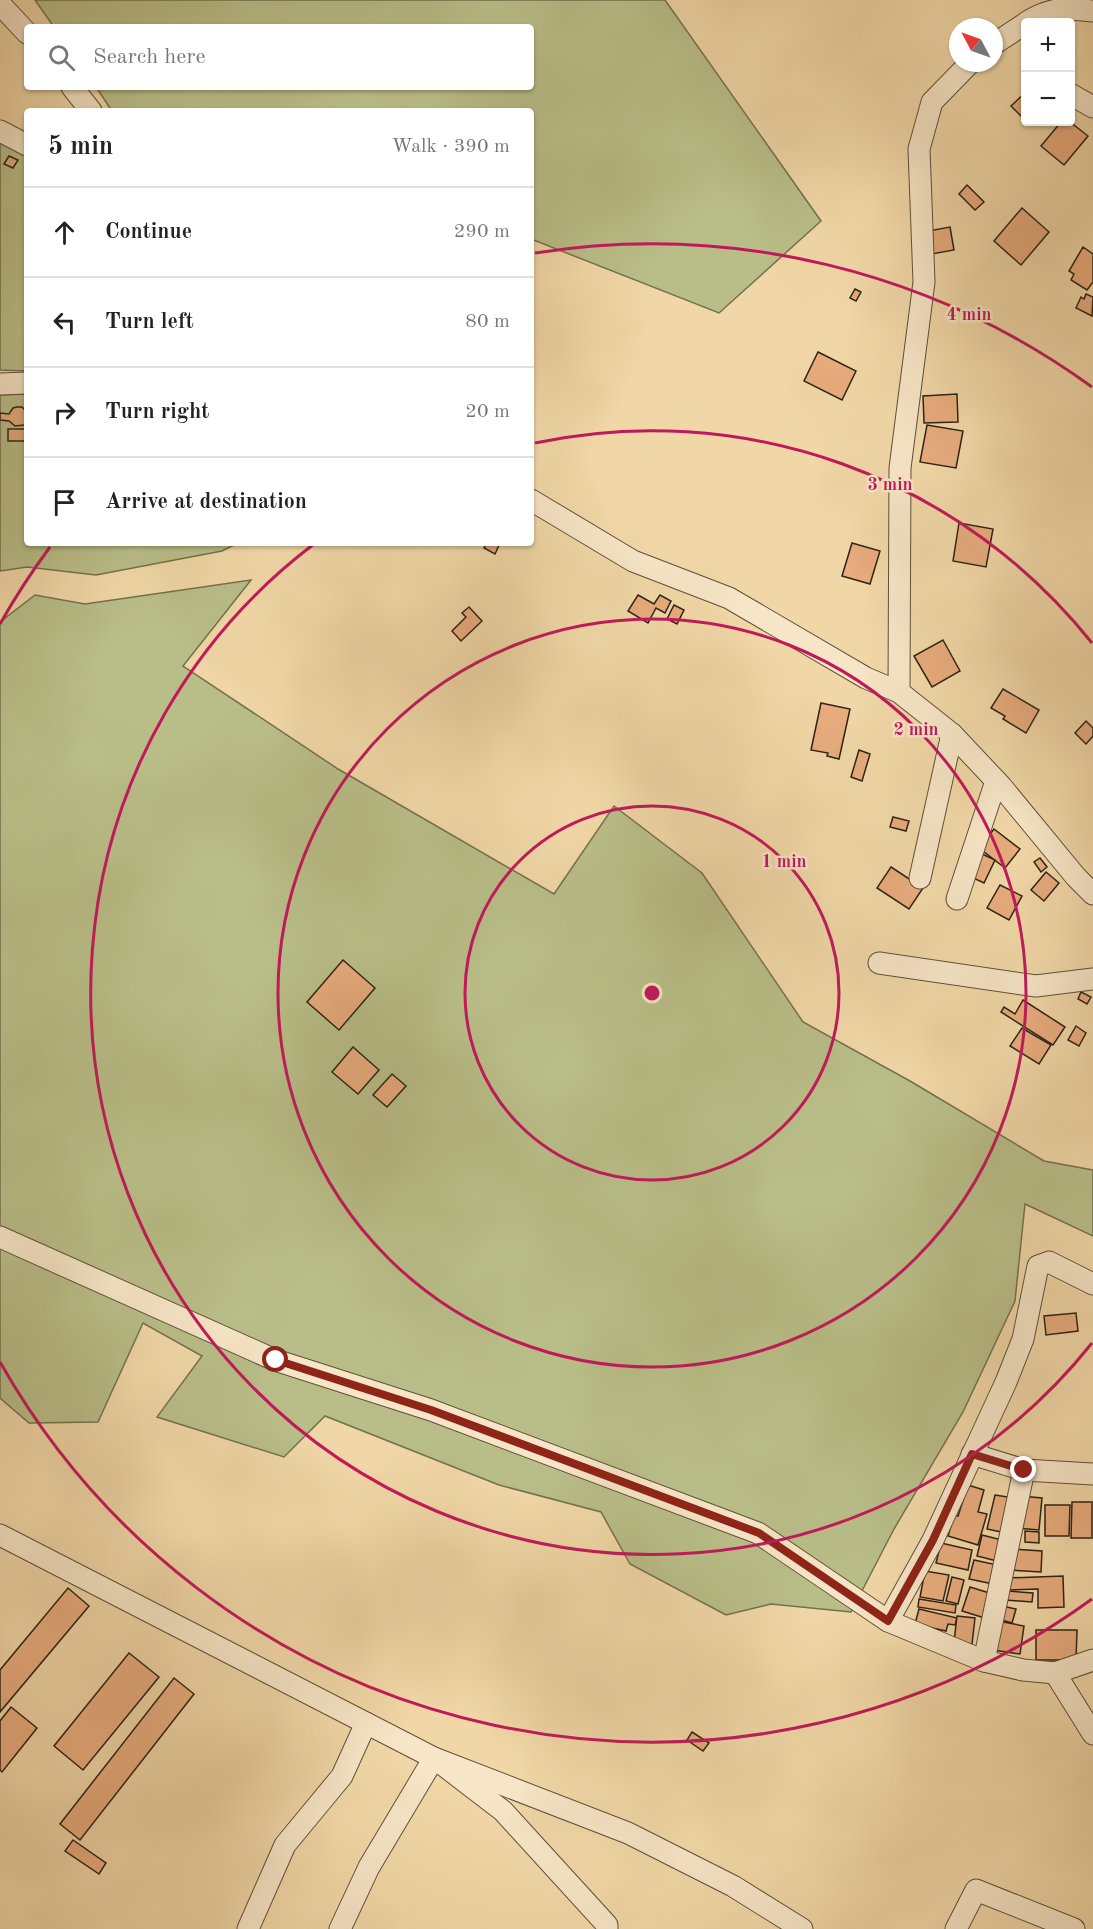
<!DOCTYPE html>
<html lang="en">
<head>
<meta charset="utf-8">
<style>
  :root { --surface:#fff; --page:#f2f2f2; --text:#222; --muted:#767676; --line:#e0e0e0 }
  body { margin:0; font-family:"Old Standard TT",serif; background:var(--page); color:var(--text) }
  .controls { position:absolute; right:18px; top:18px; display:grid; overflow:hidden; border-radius:6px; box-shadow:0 2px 4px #0004 }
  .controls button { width:54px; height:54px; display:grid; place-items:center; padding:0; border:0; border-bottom:2px solid var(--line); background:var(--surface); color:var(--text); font:30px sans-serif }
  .compass { position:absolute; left:949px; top:18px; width:54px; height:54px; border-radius:50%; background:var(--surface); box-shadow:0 2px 4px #0004; rotate:311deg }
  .stop { position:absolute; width:18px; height:18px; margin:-14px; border:4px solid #8f2418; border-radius:50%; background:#fff }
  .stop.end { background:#8f2418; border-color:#fff; box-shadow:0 2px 6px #0008 }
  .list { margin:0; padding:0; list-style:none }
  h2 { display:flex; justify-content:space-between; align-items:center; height:78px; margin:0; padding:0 24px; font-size:26px }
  h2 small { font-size:20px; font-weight:400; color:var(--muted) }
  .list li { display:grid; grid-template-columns:39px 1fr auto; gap:18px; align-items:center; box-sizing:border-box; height:90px; padding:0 24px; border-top:2px solid var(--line) }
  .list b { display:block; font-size:22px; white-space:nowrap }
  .list em { font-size:20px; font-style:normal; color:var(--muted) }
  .icon { flex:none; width:33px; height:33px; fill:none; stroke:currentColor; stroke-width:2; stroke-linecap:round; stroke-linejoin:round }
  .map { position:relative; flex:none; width:1093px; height:1929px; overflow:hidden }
  .search { position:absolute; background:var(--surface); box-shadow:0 2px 4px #0004; left:24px; top:24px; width:510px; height:66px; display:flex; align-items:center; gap:15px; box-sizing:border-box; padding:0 21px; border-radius:6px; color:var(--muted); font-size:22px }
  .panel { position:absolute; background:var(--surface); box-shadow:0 2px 4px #0004; left:24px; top:108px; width:510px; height:438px; border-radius:6px }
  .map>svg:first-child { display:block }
</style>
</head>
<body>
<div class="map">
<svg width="1093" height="1929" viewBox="0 0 1093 1929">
  <rect width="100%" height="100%" fill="#f1d7a7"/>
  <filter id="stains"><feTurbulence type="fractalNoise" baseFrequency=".00333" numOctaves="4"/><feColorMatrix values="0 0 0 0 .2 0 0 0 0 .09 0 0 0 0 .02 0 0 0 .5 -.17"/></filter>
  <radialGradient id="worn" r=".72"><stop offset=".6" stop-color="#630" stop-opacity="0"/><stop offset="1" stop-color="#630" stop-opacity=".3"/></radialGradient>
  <g fill="#b9be88" stroke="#74704e" stroke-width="1.5">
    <path d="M35,0H665L821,221L719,313L531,239V111H112L96,87H531V27H54Z"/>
    <path d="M0,140L27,153V371L0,370Z"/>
    <path d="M27,394V543H238L222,551L96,575L27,567L0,571V395Z"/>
    <path d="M251,580L183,666L338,769L554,894L614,806L702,873L803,1022L910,1081L1044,1161L1093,1170V1236L1025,1204L1015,1301L963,1412L894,1529L851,1612L771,1604L726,1615L630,1564L601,1512L499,1485L325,1416L284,1457L157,1417L202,1356L143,1323L98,1422L29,1423L0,1398V622L35,595L85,604Z"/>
  </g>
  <g fill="#e8ac7e" stroke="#2e2315" stroke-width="1.5">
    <path d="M1026,92V121L1011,106Z"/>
    <path d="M1061,122H1070L1088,136L1064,165L1041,146Z"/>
    <path d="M9,156L18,160L13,168L4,164Z"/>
    <path d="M967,185L984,202L975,210L959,194Z"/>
    <path d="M1022,208L1049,232L1021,265L994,241Z"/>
    <path d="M950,227L954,250L932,254L928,231Z"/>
    <path d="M1083,247L1093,254V282L1087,290L1071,280L1074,274L1069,271Z"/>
    <path d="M855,289L861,292L856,301L850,298Z"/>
    <path d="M1086,294L1093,297L1092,316L1076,308L1081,297L1084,299Z"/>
    <path d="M818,352L856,371L842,400L804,381Z"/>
    <path d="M957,394L958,422L924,423L923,396Z"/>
    <path d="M17,407H22L27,412V422L24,425L15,426L9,421L0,420V413L9,414L13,408Z"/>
    <path d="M927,425L963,431L956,468L920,462Z"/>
    <path d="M27,427V441H8V429H25Z"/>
    <path d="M959,523L993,529L986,567L953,561Z"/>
    <path d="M487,543H500L495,554L484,548Z"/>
    <path d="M852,543L880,551L870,584L842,576Z"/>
    <path d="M638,595L654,604L660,595L671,601L665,613L656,608L648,623L628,611Z"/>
    <path d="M674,605L684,610L677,624L667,619Z"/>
    <path d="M469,607L482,621L461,641L452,631L466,617L462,613Z"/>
    <path d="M943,640L960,671L932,687L914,656Z"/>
    <path d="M1003,689L1039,710L1026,733L1003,719L1005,716L991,708Z"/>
    <path d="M821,703L850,709L839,759L827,756L828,753L811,750Z"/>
    <path d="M1086,721L1093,728V736L1086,744L1075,733Z"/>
    <path d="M859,750L870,754L862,781L851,777Z"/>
    <path d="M893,817L909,821L906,831L890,827Z"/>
    <path d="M994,829L1020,849L1005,868L979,848Z"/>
    <path d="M980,853L995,860L984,883L969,876Z"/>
    <path d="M1040,858L1047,867L1041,872L1034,862Z"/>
    <path d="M891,867L923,888L909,909L877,888Z"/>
    <path d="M1046,872L1059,883L1044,901L1031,890Z"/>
    <path d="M1000,885L1022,896L1009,920L987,908Z"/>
    <path d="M343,960L375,988L339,1030L307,1002Z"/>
    <path d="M1081,992L1091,997L1087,1004L1078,999Z"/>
    <path d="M1023,1000L1065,1027L1053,1045L1001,1012L1004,1007L1015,1014Z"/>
    <path d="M1076,1026L1086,1033L1079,1046L1068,1040Z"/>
    <path d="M1022,1028L1051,1045L1039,1064L1010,1046Z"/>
    <path d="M353,1047L379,1070L358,1094L332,1072Z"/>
    <path d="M392,1074L406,1086L387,1107L373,1095Z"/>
    <path d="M1076,1313L1078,1331L1046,1335L1044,1316Z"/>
    <path d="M968,1485L984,1490L978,1512L987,1514L978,1545L948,1536L954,1515L958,1516Z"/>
    <path d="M995,1495L1014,1498L1006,1533L987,1529Z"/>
    <path d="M1020,1496L1042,1498L1039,1530L1016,1528Z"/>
    <path d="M1072,1502H1092V1538H1071Z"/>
    <path d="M1045,1505H1070L1069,1536H1045Z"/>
    <path d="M1025,1531L1039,1532V1543L1025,1542Z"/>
    <path d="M982,1535L1002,1540L997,1561L977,1556Z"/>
    <path d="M941,1543L972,1550L968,1570L936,1563Z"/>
    <path d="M1012,1549L1042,1551L1041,1572L1010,1570Z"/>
    <path d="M974,1560L1002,1566L998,1585L969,1579Z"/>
    <path d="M925,1571L949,1575L943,1601L920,1597Z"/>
    <path d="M1063,1576L1064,1607L1038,1608V1589L1008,1590L1007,1578Z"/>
    <path d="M952,1577L964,1580L958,1604L946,1601Z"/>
    <path d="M970,1587L996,1595L988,1619L962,1611Z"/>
    <path d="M68,1588L89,1606L0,1712V1670Z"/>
    <path d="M1007,1591L1033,1593L1032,1602L1006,1600Z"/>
    <path d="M919,1599L956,1605L955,1613L918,1607Z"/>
    <path d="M1002,1606L1016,1609L1012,1623L998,1619Z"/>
    <path d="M919,1609L957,1618L955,1625L948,1624L946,1631L915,1624Z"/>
    <path d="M957,1616L975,1618L972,1644L954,1642Z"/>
    <path d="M998,1621L1024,1626L1020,1654L993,1650Z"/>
    <path d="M1036,1630H1077L1076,1660H1036Z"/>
    <path d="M129,1653L159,1677L83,1770L54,1746Z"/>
    <path d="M174,1678L194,1694L80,1840L60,1824Z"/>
    <path d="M11,1707L37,1728L2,1772L0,1770V1721Z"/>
    <path d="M692,1732L709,1743L703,1751L687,1740Z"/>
    <path d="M73,1840L106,1863L99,1874L65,1851Z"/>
  </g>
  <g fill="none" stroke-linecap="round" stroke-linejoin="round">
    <g stroke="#5f503a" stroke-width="23">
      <g id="minor">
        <path d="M0,4L27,33"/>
        <path d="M1027,22C1051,7 1066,8 1093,11"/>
        <path d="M994,44L1026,23"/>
        <path d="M72,87L91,111"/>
        <path d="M1070,94L1093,107"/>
        <path d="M0,131L27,145"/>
        <path d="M0,384L27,383"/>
        <path d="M531,500L633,561L729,598L866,678L899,692L952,734L1001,786L1076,877L1093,894"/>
        <path d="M899,692L900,468L924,282L919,149L932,102L970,63"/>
        <path d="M920,878L952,734"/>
        <path d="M957,899L996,781"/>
        <path d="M879,963L1036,986L1093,979"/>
        <path d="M0,1237L275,1360L431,1410L758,1533L888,1621L984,1661L1023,1670L1055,1673L1093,1660"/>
        <path d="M972,1454L1024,1470L1093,1474"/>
        <path d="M0,1535L434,1758L628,1833L733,1886L802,1929"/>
        <path d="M888,1621L933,1540L1006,1382L1023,1339L1038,1266L1049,1262L1093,1284"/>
        <path d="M984,1661L1024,1470"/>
        <path d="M1055,1673L1093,1734"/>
        <path d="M248,1929L285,1845L342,1776L366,1723"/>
        <path d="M340,1929L369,1867L434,1758L503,1811L607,1925V1929"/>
        <path d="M956,1929L976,1890L1074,1929"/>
      </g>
    </g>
    <use href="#minor" stroke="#f6e5c6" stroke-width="21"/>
  </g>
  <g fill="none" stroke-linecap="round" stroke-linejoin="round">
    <path stroke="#8f2418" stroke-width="8" d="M276,1360L431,1410L759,1533L888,1621L933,1540L972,1454L1024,1470"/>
  </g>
  <g fill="none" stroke="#c2185b" stroke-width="3">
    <circle cx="652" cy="993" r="187"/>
    <circle cx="652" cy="993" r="374"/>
    <path d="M1092 1343A562 562 0 1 1 314 544M535 443A562 562 0 0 1 1092 643"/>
    <path d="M1092 1599A749 749 0 0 1 0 1362M0 624A749 749 0 0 1 50 547M535 253A749 749 0 0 1 1092 387"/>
  </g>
  <circle cx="652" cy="993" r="9" fill="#c2185b" stroke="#f6e5c6" stroke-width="3"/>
  <g font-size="18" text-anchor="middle" font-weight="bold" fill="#c2185b" stroke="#f6e5c6" stroke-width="5" stroke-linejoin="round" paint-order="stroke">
    <text x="969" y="320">4 min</text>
    <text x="890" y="490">3 min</text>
    <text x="916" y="735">2 min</text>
    <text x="784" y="867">1 min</text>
  </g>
  <rect width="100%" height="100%" filter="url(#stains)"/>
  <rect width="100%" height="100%" fill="url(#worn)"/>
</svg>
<div class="controls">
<button>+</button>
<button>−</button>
</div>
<svg class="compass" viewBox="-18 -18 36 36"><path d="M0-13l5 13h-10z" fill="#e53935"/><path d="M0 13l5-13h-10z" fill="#767676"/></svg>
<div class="stop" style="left:276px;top:1360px"></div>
<div class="stop end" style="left:1024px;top:1470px"></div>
<div class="search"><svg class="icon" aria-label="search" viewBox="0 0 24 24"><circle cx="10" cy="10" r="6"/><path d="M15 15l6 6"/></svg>Search here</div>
<section class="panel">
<h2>5 min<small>Walk · 390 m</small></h2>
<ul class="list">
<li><svg class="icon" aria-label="ahead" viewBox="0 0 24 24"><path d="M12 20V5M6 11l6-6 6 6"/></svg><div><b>Continue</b></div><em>290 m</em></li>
<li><svg class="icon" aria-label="left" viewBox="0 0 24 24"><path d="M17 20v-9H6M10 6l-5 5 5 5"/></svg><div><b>Turn left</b></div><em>80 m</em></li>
<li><svg class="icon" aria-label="right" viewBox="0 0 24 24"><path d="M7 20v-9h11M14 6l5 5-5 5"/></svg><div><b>Turn right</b></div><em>20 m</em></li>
<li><svg class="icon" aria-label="arrive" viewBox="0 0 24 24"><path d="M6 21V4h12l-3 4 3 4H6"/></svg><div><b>Arrive at destination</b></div></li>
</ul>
</section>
</div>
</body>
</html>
